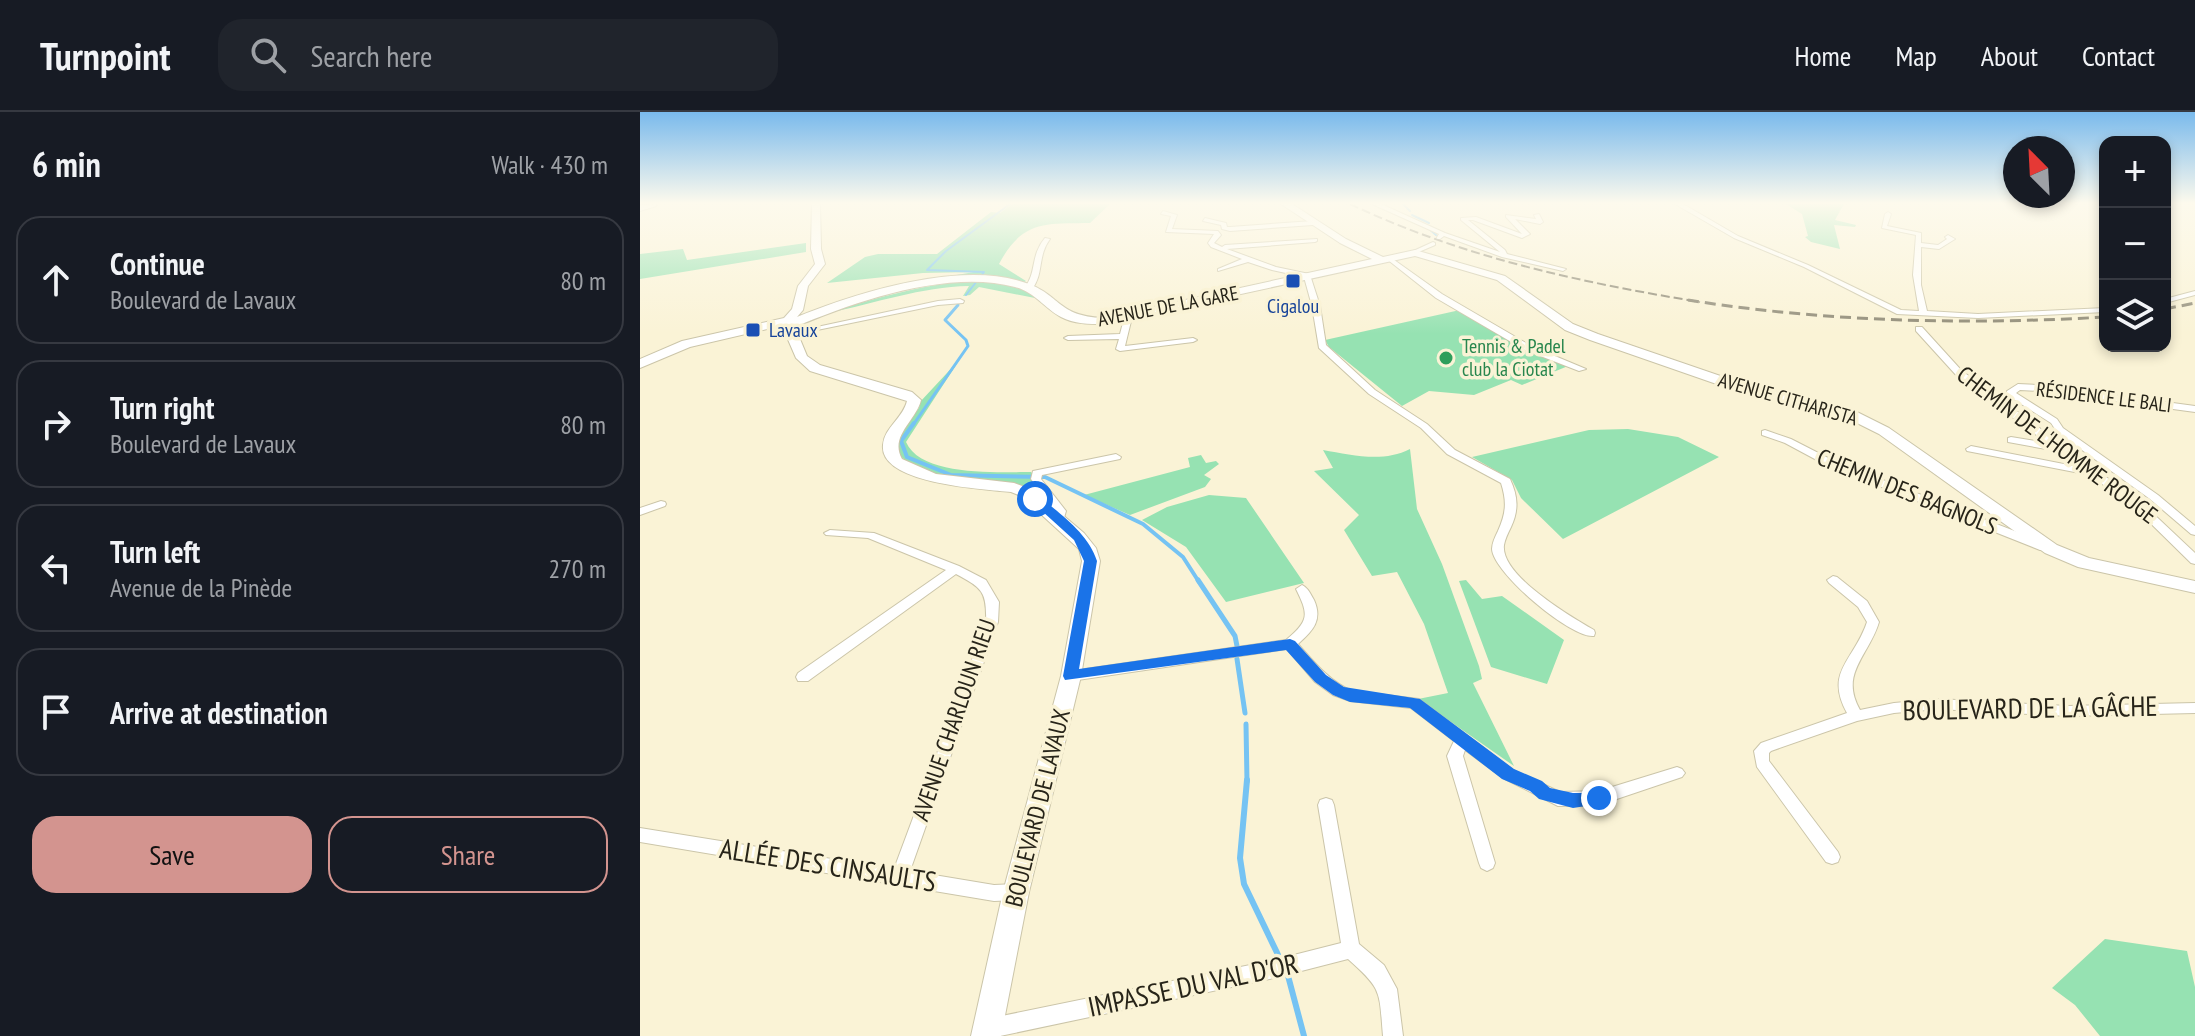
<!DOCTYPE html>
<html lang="en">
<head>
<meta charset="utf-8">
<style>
  :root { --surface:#171b24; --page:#20242c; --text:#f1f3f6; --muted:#9ea1a6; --line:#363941; --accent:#d3948f }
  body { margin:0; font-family:"PT Sans Narrow",sans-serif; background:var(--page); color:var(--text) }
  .controls { position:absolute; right:24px; top:24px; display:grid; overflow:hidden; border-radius:16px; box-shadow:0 4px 12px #0003 }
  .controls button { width:72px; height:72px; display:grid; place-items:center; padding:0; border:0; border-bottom:2px solid var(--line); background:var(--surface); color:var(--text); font:40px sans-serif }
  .compass { position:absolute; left:1363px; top:24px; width:72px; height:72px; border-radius:50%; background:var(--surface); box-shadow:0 4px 12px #0003; rotate:336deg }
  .stop { position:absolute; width:24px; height:24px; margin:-18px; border:6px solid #1a73e8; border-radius:50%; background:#fff }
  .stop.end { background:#1a73e8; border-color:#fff; box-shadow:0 2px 8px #0008 }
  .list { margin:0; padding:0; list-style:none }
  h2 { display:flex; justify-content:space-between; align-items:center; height:104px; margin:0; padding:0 32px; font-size:34px }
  h2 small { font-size:26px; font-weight:400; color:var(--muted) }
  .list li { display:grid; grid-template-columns:52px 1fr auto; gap:24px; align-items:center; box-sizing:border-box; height:128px; margin:0 16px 16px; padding:0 16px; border:2px solid var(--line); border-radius:24px }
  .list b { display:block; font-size:30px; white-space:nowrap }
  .list p { margin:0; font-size:26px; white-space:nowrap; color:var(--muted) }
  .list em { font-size:26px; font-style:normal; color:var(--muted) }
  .actions { display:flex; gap:16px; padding:24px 32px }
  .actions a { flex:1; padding:18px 0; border:2px solid var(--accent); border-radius:24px; text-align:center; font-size:28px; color:var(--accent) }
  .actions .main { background:var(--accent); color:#111 }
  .icon { flex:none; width:44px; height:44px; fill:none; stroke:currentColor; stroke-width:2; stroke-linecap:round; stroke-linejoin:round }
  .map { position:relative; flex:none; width:1555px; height:924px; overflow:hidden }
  header { display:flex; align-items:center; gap:48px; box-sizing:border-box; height:112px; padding:0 40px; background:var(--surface); border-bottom:2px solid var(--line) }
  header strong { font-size:38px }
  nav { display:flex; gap:44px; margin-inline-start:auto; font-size:28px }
  .search { width:560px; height:72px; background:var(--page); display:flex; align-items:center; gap:20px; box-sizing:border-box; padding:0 28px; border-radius:24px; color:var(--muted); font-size:30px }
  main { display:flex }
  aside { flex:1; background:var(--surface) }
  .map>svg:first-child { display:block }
</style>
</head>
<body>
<header>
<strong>Turnpoint</strong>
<div class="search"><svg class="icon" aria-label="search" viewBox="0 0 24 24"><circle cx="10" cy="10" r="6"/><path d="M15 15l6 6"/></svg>Search here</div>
<nav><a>Home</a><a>Map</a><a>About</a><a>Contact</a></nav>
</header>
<main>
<aside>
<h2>6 min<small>Walk · 430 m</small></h2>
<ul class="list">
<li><svg class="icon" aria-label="ahead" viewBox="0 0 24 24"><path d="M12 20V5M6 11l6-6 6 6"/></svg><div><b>Continue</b><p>Boulevard de Lavaux</p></div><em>80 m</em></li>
<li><svg class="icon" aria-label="right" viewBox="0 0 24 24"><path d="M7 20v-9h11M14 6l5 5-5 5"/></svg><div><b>Turn right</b><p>Boulevard de Lavaux</p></div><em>80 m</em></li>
<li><svg class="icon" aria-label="left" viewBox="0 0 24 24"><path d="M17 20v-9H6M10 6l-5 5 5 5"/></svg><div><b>Turn left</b><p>Avenue de la Pinède</p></div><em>270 m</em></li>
<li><svg class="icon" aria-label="arrive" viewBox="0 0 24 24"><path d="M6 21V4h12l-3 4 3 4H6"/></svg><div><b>Arrive at destination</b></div></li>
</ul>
<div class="actions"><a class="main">Save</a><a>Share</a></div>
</aside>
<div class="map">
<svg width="1555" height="924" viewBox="0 0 1555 924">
  <rect width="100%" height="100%" fill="#faf3d6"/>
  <g fill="#96e2b2">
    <path d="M372,92H470L450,111C406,112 383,107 359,152L386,169L383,171L346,165L264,172L334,160L283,161L187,171L225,145L238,142H297L351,100L360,101Z"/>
    <path d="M1146,92H1204L1195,108L1216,113L1215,115L1194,113L1200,137L1171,130L1165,125L1168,124L1162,102Z"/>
    <path d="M166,131V140L0,167V142L43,137L47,148Z"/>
    <path d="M341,168L386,177L395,186L339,175L330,183L323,184L329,174C281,175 236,191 188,201C239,185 287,171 341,168Z"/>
    <path d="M820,198L928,254L882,273L871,268L834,283L789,279L762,294L689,235L685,228Z"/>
    <path d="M320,247L266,330C281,365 359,360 391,360L399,370V381C355,365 292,377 257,341L259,321L279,296L280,290Z"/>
    <path d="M988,317L1038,325L1079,345L923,427L881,386L872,368L832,345L949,318Z"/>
    <path d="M770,337L777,397L802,452L839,554L842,567L833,571L874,654L778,587L808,581L784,512L757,460L732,464L704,418L719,403L674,359L693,356L683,338C712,343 743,351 770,337Z"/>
    <path d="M561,343L566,351L576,349L579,352L564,363L571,367L565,375L490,403L444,383L550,355L548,346Z"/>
    <path d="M569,383L606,386L664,471L586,490L546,435L502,408L527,395Z"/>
    <path d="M826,468L842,487L862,484L924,528L907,572L851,555L819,469Z"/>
    <path d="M1465,827L1547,839L1555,875V924H1460L1435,893L1412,876Z"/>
  </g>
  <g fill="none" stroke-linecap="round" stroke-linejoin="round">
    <g stroke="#75c3f3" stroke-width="2">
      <path d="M763,92L770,99"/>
      <path d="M772,103L789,111"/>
      <path d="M788,116L796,123"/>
      <path d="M326,183L344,160L287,158L306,139L370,92"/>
    </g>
    <path stroke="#75c3f3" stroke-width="3" d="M273,313L328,234L326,228L305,208L318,193"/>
    <path stroke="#75c3f3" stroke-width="4" d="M274,311L261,329L267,345L311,363L405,365L503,412L543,445L559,470"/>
    <g stroke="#75c3f3" stroke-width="5">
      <path d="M558,468L595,524L597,534"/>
      <path d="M597,547L605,601"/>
      <path d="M606,612L607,670"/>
    </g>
    <g stroke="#75c3f3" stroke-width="6">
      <path d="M607,668L600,746L604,772L641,849"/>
      <path d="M647,860L664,924"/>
    </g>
    <g stroke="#cbc5a9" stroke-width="2">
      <g id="street">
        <path d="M732,92H741L805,121L860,140L821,108V106L836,105L882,122L866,105V103L896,107L894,103L899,102L903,110L900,112L875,107L890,122L882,126L833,108H828L865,138L867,142L926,157L923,159L862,145L804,124L800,127H796L799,122Z"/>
        <path d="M1035,92H1043L1098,124L1168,153L1261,198L1279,199L1273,163L1276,123L1242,116L1245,102L1248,100L1251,102L1247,114L1281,121V131L1298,133L1307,127L1305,125L1308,123L1315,127L1299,137L1281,135V173L1287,199L1338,202L1465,196V200L1338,206L1257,202L1164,155L1094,126Z"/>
        <path d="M523,99L537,103L532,117L578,119L581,123L574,131L582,135L585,133L677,127V129L675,130L587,137L636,155L674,163V165L671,166L680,194L686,233L735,278L787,312L815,338L870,367C878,384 879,398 871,415C868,421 865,427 864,433C860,463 931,505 954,518L955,521L954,524C932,527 853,461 852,437C852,431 855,425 858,419C866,401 867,390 861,371L807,342L781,316L729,282L679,236L672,194L664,165L632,158L608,150L578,159V157L602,147L571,135L568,131L574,122L526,120L531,104L521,102Z"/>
        <path d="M565,106L586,111L587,115H590L673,109L676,111L673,113L590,119L582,117L581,113L563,109Z"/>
        <path d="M405,126L410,127C397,145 404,162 392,177H386L385,175C397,160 390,144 405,126Z"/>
        <path d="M793,130L795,131V133L774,142L769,141Z"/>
        <path d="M750,145L802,182L891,234L946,257L939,259L885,238L796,186L748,148L747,147Z"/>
        <path d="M1555,179V183L1525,191V187Z"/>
        <path d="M320,187L324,189L323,191L298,193L153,223L149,221L298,189Z"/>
        <path d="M485,203L492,205L485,234L553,226L557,228L553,230L480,239L476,237L479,227L428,228L424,226L428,224L480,222Z"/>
        <path d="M1276,215H1282L1322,259L1504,393L1555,441V452L1551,451L1496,397L1450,363L1327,339L1326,337L1331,334L1439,355L1417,339L1368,330V326L1371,325L1407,331L1316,263L1276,219Z"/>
        <path d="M1378,272L1400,273L1555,294V300L1400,279L1380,278L1376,281L1417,307L1423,316L1518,383L1555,414V423L1551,422L1510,387L1417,320L1411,311L1367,283V279Z"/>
        <path d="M1125,318L1151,327L1194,349L1408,432L1410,435L1408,438H1400L1186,353L1145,331L1122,323V319Z"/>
        <path d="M476,342L481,345L480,347L402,363L401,367L426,399L423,409H415L413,407L415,399L391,367L393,359Z"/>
        <path d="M21,389L25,390L26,392L25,394L0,403V396Z"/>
        <path d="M190,418L234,421L319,454L346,468L359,490L358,510L270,759L354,773L376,772L382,774L385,780L382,786L376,788L354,789L0,730V716L254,757L346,510C347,479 342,476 316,462L168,569H158L156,565L158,561L306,458L228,426L186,423L184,421Z"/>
        <path d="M1193,464L1197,465L1227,489L1239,510C1229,544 1199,561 1220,598L1254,591L1298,587L1427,594L1555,591V601L1427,604L1298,597L1254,601L1217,609L1131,639L1129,641V649L1198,740L1200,745L1198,750L1192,752L1186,750L1117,655L1114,639L1121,631L1207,601C1184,559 1214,549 1227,510L1218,495L1189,471L1187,468Z"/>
        <path d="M662,473C668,476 670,481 674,488C683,508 673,519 658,532C674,550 689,569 712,579L779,587L873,658L920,680L959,679L1037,655L1042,657L1045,661L1042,665L959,693L918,694L863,666L825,638L823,644L855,751L853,756L847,759L841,756L839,751L807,644L814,629L771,596L710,589L693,583L675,570L647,537L431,569L426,568L424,564L426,560L431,559L646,528C669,509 669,503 656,477Z"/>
        <path d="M686,686L692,688L694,693L719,832L744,853L757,877L763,924H743C739,879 743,878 708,847L634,866L360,924H340L337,917L340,910L347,907L634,848L701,831L678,693L680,688Z"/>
      </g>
    </g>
    <g stroke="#cbc5a9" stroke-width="2">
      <g id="secondary">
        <path d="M17,92L16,94L0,99V93Z"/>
        <path d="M172,92H180L181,137L185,152L168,174L163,198L157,205C219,180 321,148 386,171C421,183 417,204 463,206L732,147L700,131L641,92H652L706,127L743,145L775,138L865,164L933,212L958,222L1098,270L1217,300L1249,316L1417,433L1449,446L1555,469V481L1438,455L1405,441L1239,322L1207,306L1088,276L950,228L925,218L857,168L775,144L463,212C449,212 434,212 421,205C404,196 395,180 375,175C309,157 216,189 155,215L167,244L180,253L272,280L281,288C276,309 249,324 262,347L296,362L374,371L393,378L444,421L456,436L460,449L441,564L389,780L361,924H331L363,780L421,564L442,449L439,437L381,384L371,380C344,377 239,372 243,333C244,316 263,306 267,289L170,259L156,246L143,216L136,215L50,235L0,256V247L42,229L144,206L152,197L158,174L175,152L171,137Z"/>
      </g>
    </g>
    <use href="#street" fill="#fff" fill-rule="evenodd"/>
    <use href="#secondary" fill="#fff" fill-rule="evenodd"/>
    <path stroke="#8f8a76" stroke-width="2" stroke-dasharray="9 4" stroke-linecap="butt" d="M710,92C822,145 938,170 1060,190"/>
    <g stroke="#8f8a76" stroke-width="3" stroke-dasharray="11 6" stroke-linecap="butt">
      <path d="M1048,188C1186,210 1325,213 1465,205"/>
      <path d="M1525,197L1555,191"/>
    </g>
  </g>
  <linearGradient id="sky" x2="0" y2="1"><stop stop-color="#7abaec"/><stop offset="0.41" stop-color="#fdfaed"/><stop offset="1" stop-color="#fdfaed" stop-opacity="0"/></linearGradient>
  <rect width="1555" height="222" fill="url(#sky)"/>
  <path fill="#1a73e8" d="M391,384H399C421,403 448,421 457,449L439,557L650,527L655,529L686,563L704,575L780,587L874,657L902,669L910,676L933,681H965L967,686L965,691L933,696L899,687L890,679L862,667L770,596L710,590L693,583L675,570L646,538L425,568L423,564L444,449L434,428L391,389Z"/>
  <g fill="#1a4fb4" stroke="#faf3d6" stroke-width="3">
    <rect x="645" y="161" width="16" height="16" rx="4"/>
    <rect x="105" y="210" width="16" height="16" rx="4"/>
  </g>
  <circle fill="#2e9e5b" stroke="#faf3d6" stroke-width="3" cx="806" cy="246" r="8"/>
  <g text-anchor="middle" stroke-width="7" stroke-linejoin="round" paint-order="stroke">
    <g font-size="20" fill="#272419" stroke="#faf3d6">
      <text transform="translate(528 194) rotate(-11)" y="7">AVENUE DE LA GARE</text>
      <text transform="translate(1464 285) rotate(7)" y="7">RÉSIDENCE LE BALI</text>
      <text transform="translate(1148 287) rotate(16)" y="7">AVENUE CITHARISTA</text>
    </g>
    <g font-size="20" fill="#164399" stroke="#faf3d6">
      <text x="653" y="201">Cigalou</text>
      <text x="129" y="225" text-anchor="start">Lavaux</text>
    </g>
    <g font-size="20" fill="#27864d" stroke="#faf3d6" text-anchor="start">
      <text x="822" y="241">Tennis &amp; Padel<tspan x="822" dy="23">club la Ciotat</tspan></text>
    </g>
    <g font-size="24" fill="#272419" stroke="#faf3d6">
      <text transform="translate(1417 333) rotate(37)" y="8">CHEMIN DE L'HOMME ROUGE</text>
      <text transform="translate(1267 380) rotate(22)" y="8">CHEMIN DES BAGNOLS</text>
      <text transform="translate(314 608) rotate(-71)" y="8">AVENUE CHARLOUN RIEU</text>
      <text transform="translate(398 696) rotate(-76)" y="8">BOULEVARD DE LAVAUX</text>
    </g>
    <g font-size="28" fill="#272419" stroke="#faf3d6">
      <text transform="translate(1390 596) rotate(-1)" y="10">BOULEVARD DE LA GÂCHE</text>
      <text transform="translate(188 753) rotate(9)" y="10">ALLÉE DES CINSAULTS</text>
      <text transform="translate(553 873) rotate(-12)" y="10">IMPASSE DU VAL D'OR</text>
    </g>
  </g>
</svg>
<div class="controls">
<button>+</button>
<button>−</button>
<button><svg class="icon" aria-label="layers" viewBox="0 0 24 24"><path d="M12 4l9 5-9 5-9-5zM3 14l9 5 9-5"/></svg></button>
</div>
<svg class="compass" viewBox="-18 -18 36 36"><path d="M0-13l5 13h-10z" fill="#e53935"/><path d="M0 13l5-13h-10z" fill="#9ea1a6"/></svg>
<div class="stop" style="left:395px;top:387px"></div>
<div class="stop end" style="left:959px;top:686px"></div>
</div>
</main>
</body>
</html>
